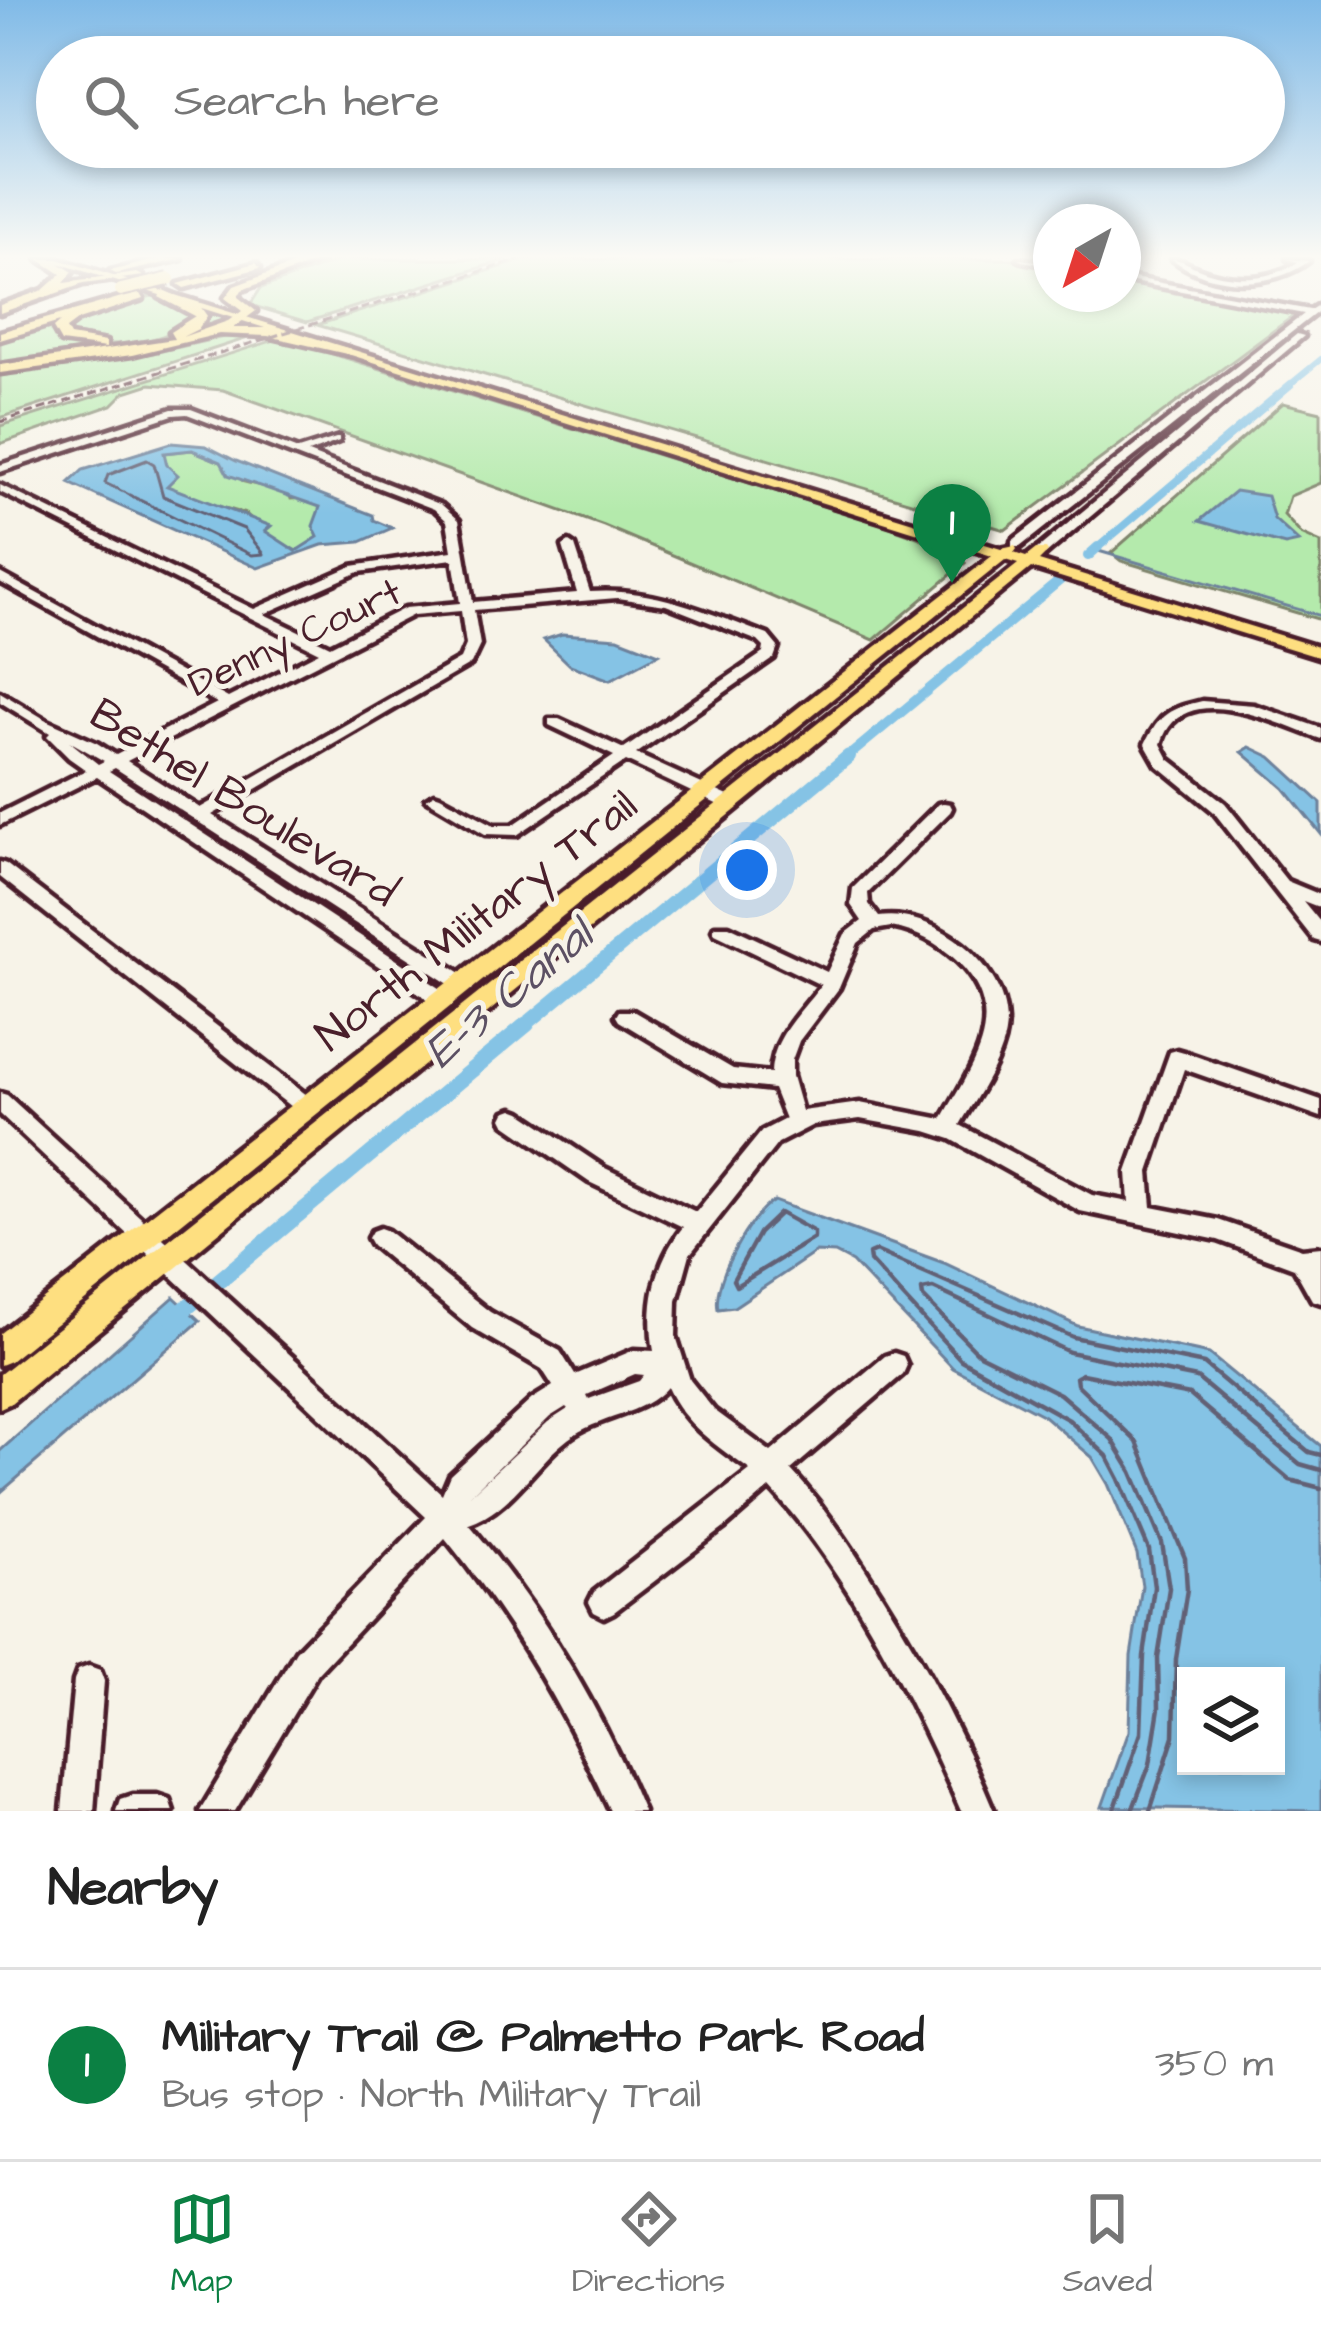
<!DOCTYPE html>
<html lang="en">
<head>
<meta charset="utf-8">
<style>
  :root { --surface:#fff; --page:#f6f6f6; --text:#222; --muted:#767676; --line:#e0e0e0; --accent:#0b8043 }
  body { margin:0; font-family:"Architects Daughter",sans-serif; background:var(--page); color:var(--text) }
  .controls { position:absolute; right:36px; bottom:36px; display:grid; overflow:hidden; border-radius:0px; box-shadow:0 6px 18px #0003 }
  .controls button { width:108px; height:108px; display:grid; place-items:center; padding:0; border:0; border-bottom:3px solid var(--line); background:var(--surface); color:var(--text); font:60px sans-serif }
  .compass { position:absolute; left:1033px; top:204px; width:108px; height:108px; border-radius:50%; background:var(--surface); box-shadow:0 6px 18px #0003; rotate:219deg }
  .you { position:absolute; left:747px; top:870px; width:42px; height:42px; margin:-30px; border:9px solid #fff; border-radius:50%; background:#1a73e8; box-shadow:0 0 0 18px #1a73e833 }
  .badge { display:grid; place-items:center; width:78px; height:78px; border-radius:50%; background:var(--accent); color:#fff; font-size:39px; font-weight:700 }
  .pin { position:absolute; translate:-50% -99px; filter:drop-shadow(0 3px 6px #0008) }
  .pin::after { content:''; position:absolute; top:63px; width:42px; height:36px; background:inherit; clip-path:polygon(0 0,100% 0,50% 100%) }
  .list { margin:0; padding:0; list-style:none }
  h2 { display:flex; justify-content:space-between; align-items:center; height:156px; margin:0; padding:0 48px; font-size:51px }
  h2 small { font-size:39px; font-weight:400; color:var(--muted) }
  .list li { display:grid; grid-template-columns:78px 1fr auto; gap:36px; align-items:center; box-sizing:border-box; height:192px; padding:0 48px; border-top:3px solid var(--line) }
  .list b { display:block; font-size:45px; white-space:nowrap }
  .list p { margin:0; font-size:39px; white-space:nowrap; color:var(--muted) }
  .list em { font-size:39px; font-style:normal; color:var(--muted) }
  .icon { flex:none; width:66px; height:66px; fill:none; stroke:currentColor; stroke-width:2; stroke-linecap:round; stroke-linejoin:round }
  .map { position:relative; flex:none; width:1321px; height:1811px; overflow:hidden }
  .search { position:absolute; background:var(--surface); box-shadow:0 6px 18px #0003; left:36px; right:36px; top:36px; height:132px; display:flex; align-items:center; gap:30px; box-sizing:border-box; padding:0 42px; border-radius:66px; color:var(--muted); font-size:45px }
  .sheet { height:348px; background:var(--surface) }
  nav { display:flex; justify-content:space-around; align-items:center; box-sizing:border-box; height:168px; border-top:3px solid var(--line); background:var(--surface); font-size:33px; color:var(--muted) }
  nav a { display:grid; justify-items:center; gap:6px }
  nav .on { color:var(--accent) }
  .map>svg:first-child { display:block }
</style>
</head>
<body>
<div class="map">
<svg width="1321" height="1811" viewBox="0 0 1321 1811">
  <rect width="100%" height="100%" fill="#f7f3e8"/>
  <filter id="ink" filterUnits="userSpaceOnUse"><feTurbulence type="fractalNoise" baseFrequency=".00833" numOctaves="2"/><feDisplacementMap in="SourceGraphic" scale="24" xChannelSelector="R" yChannelSelector="G"/><feConvolveMatrix kernelMatrix="1 2 1 2 8 2 1 2 1" color-interpolation-filters="sRGB"/></filter>
  <g filter="url(#ink)">
    <g fill="#b4eaac" stroke="#7f846c" stroke-width="3">
      <path d="M342,259H508L307,322L250,305L261,288Z"/>
      <path d="M526,259H1015L1051,266V294H1123V280L1296,314L1005,530L317,325Z"/>
      <path d="M155,295L187,306L199,317C162,344 113,350 70,338L63,328L83,316Z"/>
      <path d="M206,312L232,320L147,346L0,367V339L59,322L54,332C83,360 170,344 202,324Z"/>
      <path d="M237,334L251,337L0,418V375L153,353Z"/>
      <path d="M281,338L885,525L947,548L965,563L874,640L604,526L223,390L150,384L125,392L112,405L0,444V426Z"/>
      <path d="M1283,403L1321,412V483L1290,496L1284,515L1301,534L1321,543V620L1121,561L1111,553Z"/>
      <path d="M192,450L221,462L244,482L289,493L291,499L308,498L321,507L319,537L297,551L282,546L246,514L190,498L166,486L162,453Z"/>
    </g>
    <g fill="#85c3e5" stroke="#6d819b" stroke-width="3" fill-rule="evenodd">
      <path d="M171,443L206,446L236,461L373,515L374,520L392,528L360,542L322,545L258,568L69,483L83,470ZM192,450L221,462L228,475L320,507L313,526L318,537L296,551L265,531L271,526L167,486L178,475L167,465L164,453Z"/>
      <path d="M1235,491L1267,496L1274,519L1299,542L1285,545L1199,521Z"/>
      <path d="M562,634L618,638L659,654L610,680L570,665L544,640Z"/>
      <path d="M1250,747L1271,757L1321,803V834L1284,788L1242,752Z"/>
      <path d="M774,1201L944,1263L1078,1326L1209,1354L1321,1446V1811L1102,1807L1129,1731L1131,1656L1142,1586L1137,1554L1108,1484L1092,1457L1044,1416L953,1368L852,1262L835,1253L816,1252L734,1307L718,1309C712,1282 750,1214 774,1201ZM1186,1676H1276V1766H1186Z"/>
      <path d="M174,1297L200,1321L0,1493V1451Z"/>
    </g>
    <g fill="none" stroke-linecap="round" stroke-linejoin="round">
      <path stroke="#626175" stroke-width="3" d="M147,460L154,464L163,496L244,529L264,554L252,555L105,483L108,475Z"/>
      <g stroke="#626175" stroke-width="4.5">
        <path d="M780,1213L814,1232V1238L736,1286L733,1280L759,1233Z"/>
        <path d="M1114,1811L1141,1733L1144,1656L1154,1587L1149,1550L1119,1479L1107,1456L1069,1420L961,1360L870,1261L869,1254L876,1251L1073,1337L1204,1364L1309,1452L1321,1455"/>
        <path d="M1132,1811L1150,1764L1159,1708L1158,1658L1169,1588L1162,1543L1132,1472L1112,1439L1060,1394L979,1354L923,1297L922,1290L933,1288L1069,1352L1197,1378L1300,1464L1321,1470"/>
        <path d="M1150,1811L1174,1736L1176,1659L1187,1589L1185,1558L1137,1442L1077,1384L1076,1377L1082,1374L1190,1395L1290,1480L1321,1488"/>
      </g>
      <path stroke="#6d819b" stroke-width="3" d="M1095,550L1321,616"/>
      <path stroke="#85c3e5" stroke-width="6" d="M1287,387L1321,359"/>
      <path stroke="#85c3e5" stroke-width="8" d="M1095,550L1291,384"/>
      <g stroke="#85c3e5" stroke-width="10">
        <path d="M1088,556L1098,547"/>
        <path d="M845,759L1064,577"/>
      </g>
      <path stroke="#85c3e5" stroke-width="14" d="M523,1027L849,756"/>
      <path stroke="#85c3e5" stroke-width="16" d="M173,1319L527,1024"/>
      <g stroke="#4a1f2b" stroke-width="9">
        <g id="minor">
          <path d="M1018,259L1051,262V266L1022,261Z"/>
          <path d="M1172,259C1184,260 1189,265 1200,269C1231,281 1270,281 1298,262L1287,259L1309,261C1272,290 1209,288 1172,259Z"/>
          <path d="M1123,276L1310,310L1321,303V309L1020,547H1012V541L1304,314L1123,280Z"/>
          <path d="M1297,334L1304,336L1045,555H1037V549Z"/>
          <path d="M172,409H191L298,450L339,437V441L308,453L442,505L459,520L473,602L577,593L563,546L569,542L575,546L590,592C654,587 709,613 768,635L778,647L774,658L636,754L737,800L739,804L737,808H725L626,761L517,835L485,834L426,799L434,794L440,796L494,825H513L614,756L549,725V719H559L624,749L763,653L764,647L758,641L666,605L617,598L474,610L480,645L471,664L212,815L472,980L475,985L472,990H458L115,768L109,771L452,996L455,1001L452,1006H438L97,777L0,825V813L86,770L69,758L47,736L50,733L0,702V692L48,721L97,743L116,755L217,703L0,582V573L228,698L319,652L0,492V485L254,609L352,566L452,551L447,521L434,509L187,414L173,415L0,472V465ZM453,559L460,603L405,608L330,646L264,614L359,572ZM461,611L466,645L460,659L200,808L127,761L413,615ZM69,741L104,761L98,764Z"/>
          <path d="M1202,701L1254,705L1321,728V739C1283,726 1201,684 1169,727C1165,732 1163,738 1161,744L1169,759L1225,803L1287,881L1321,895V908L1303,901L1321,923V942L1314,940L1213,811L1157,765L1145,744C1160,713 1169,709 1202,701Z"/>
          <path d="M944,803L950,804L952,808L950,812L868,893L869,904L879,917C934,909 1005,963 1006,1021C1006,1057 977,1095 960,1125L1092,1195L1129,1202L1127,1172L1170,1052L1177,1050L1184,1052L1321,1100V1117L1184,1069L1149,1172L1152,1207L1218,1220L1302,1249L1321,1247V1303L1312,1300L1294,1268L1218,1240L1080,1211L951,1139L926,1131L860,1119L813,1125L778,1143L690,1254L677,1301L676,1336L690,1380L714,1410L771,1452L885,1356L894,1353L903,1356L907,1365L903,1374L791,1470C818,1499 842,1533 863,1566C914,1643 959,1726 994,1811H961C915,1705 849,1573 770,1488L724,1528L614,1612L604,1617L594,1612L589,1602L594,1592L750,1470C717,1446 684,1425 667,1387C644,1415 598,1416 568,1439C534,1465 511,1510 469,1524C542,1609 600,1707 643,1811H610C566,1713 514,1622 445,1538L318,1673L235,1811H200L296,1651L426,1517L0,1114V1093L7,1095L442,1494L450,1475L532,1399L553,1386L542,1369L472,1328L372,1245L368,1238L372,1231L380,1228L388,1231L490,1312L560,1351L575,1375L634,1350L654,1351C646,1308 655,1262 683,1227L589,1182L505,1124L502,1118L505,1112L513,1109L521,1112L605,1168L696,1212L762,1131L785,1119L773,1089L722,1083L619,1021L616,1016L619,1011H633L733,1069L771,1073C773,1035 800,1014 821,985L715,934L713,930L715,926H729L827,972L845,934L862,921L851,905L853,888L938,804ZM891,927C917,932 937,942 956,960C1013,1014 972,1065 942,1119L860,1103L802,1111L792,1076V1060L799,1041L839,988L858,943L874,930ZM635,1374L644,1375L639,1381L589,1399L587,1395ZM566,1407L568,1409L548,1422L469,1496L550,1417Z"/>
          <path d="M0,862L6,864L316,1102L319,1108L316,1114L308,1116L300,1114L0,877Z"/>
          <path d="M89,1666L100,1670L104,1681L94,1811H62L74,1681L78,1670Z"/>
          <path d="M132,1795H157L169,1799L173,1811H116L120,1799Z"/>
        </g>
      </g>
      <g stroke="#4a1f2b" stroke-width="9">
        <path id="major" d="M45,259H58L1001,549L1015,546L1017,549L1014,553L1026,557L1036,549H1046L1048,552L1039,561L1321,648V658L1031,568L11,1403L0,1408V1374L1018,564L1005,560L10,1361L0,1365V1333L992,556Z"/>
      </g>
      <g stroke="#4a1f2b" stroke-width="9">
        <g id="highway">
          <path d="M38,259H52L73,272L64,283L137,273L143,276L83,284L0,313V305L43,290L61,274Z"/>
          <path d="M159,259H182L116,274L110,271Z"/>
          <path d="M308,259H324L242,290L238,297L256,311L233,328H268L351,349V355L268,336L219,334L132,355L0,373V365L174,339L170,332L195,316L159,297L163,290L200,306L207,316L198,329L182,337L228,321L242,311L225,298L234,286Z"/>
          <path d="M256,263L260,268L184,288L178,284Z"/>
          <path d="M139,292L143,299L78,320L66,329L70,336L106,342V348L61,342L53,328L60,322L0,340V332Z"/>
        </g>
      </g>
      <use href="#minor" fill="#f7f3e8" fill-rule="evenodd"/>
      <use href="#major" fill="#fedf80" fill-rule="evenodd"/>
      <use href="#highway" fill="#fedf80" fill-rule="evenodd"/>
      <path stroke="#4a1f2b" stroke-width="3" stroke-dasharray="9 4.5" stroke-linecap="butt" d="M0,422L520,259"/>
      <g stroke="#4a1f2b" stroke-width="16" stroke-linecap="butt">
        <path id="highway-bridge" d="M121,290L169,279"/>
      </g>
      <use href="#highway-bridge" stroke="#fedf80" stroke-width="12"/>
    </g>
  </g>
  <linearGradient id="sky" x2="0" y2="1"><stop stop-color="#80bae7"/><stop offset="0.5" stop-color="#fbfaf5"/><stop offset="1" stop-color="#fbfaf5" stop-opacity="0"/></linearGradient>
  <rect width="1321" height="513" fill="url(#sky)"/>
  <g text-anchor="middle" stroke-width="10" stroke-linejoin="round" paint-order="stroke">
    <g font-size="39" fill="#4a1f2b" stroke="#f7f3e8">
      <text transform="translate(294 636) rotate(-25)" y="14">Denny Court</text>
    </g>
    <g font-size="45" fill="#4a1f2b" stroke="#f7f3e8">
      <text transform="translate(245 801) rotate(32)" y="16">Bethel Boulevard</text>
      <text transform="translate(475 919) rotate(-38)" y="16">North Military Trail</text>
    </g>
    <g font-size="48" font-style="italic" fill="#5c5063" stroke="#f7f3e8">
      <text transform="translate(507 992) rotate(-40)" y="17">E-3 Canal</text>
    </g>
  </g>
</svg>
<div class="controls">
<button><svg class="icon" aria-label="layers" viewBox="0 0 24 24"><path d="M12 4l9 5-9 5-9-5zM3 14l9 5 9-5"/></svg></button>
</div>
<svg class="compass" viewBox="-18 -18 36 36"><path d="M0-13l5 13h-10z" fill="#e53935"/><path d="M0 13l5-13h-10z" fill="#767676"/></svg>
<div class="you"></div>
<div class="pin badge" style="left:952px;top:583px">1</div>
<div class="search"><svg class="icon" aria-label="search" viewBox="0 0 24 24"><circle cx="10" cy="10" r="6"/><path d="M15 15l6 6"/></svg>Search here</div>
</div>
<section class="sheet">
<h2>Nearby<small></small></h2>
<ul class="list">
<li><span class="badge">1</span><div><b>Military Trail @ Palmetto Park Road</b><p>Bus stop · North Military Trail</p></div><em>350 m</em></li>
</ul>
</section>
<nav>
<a class="on"><svg class="icon" aria-label="map" viewBox="0 0 24 24"><path d="M3 6l6-2 6 2 6-2v14l-6 2-6-2-6 2zM9 4v14M15 6v14"/></svg>Map</a>
<a><svg class="icon" aria-label="directions" viewBox="0 0 24 24"><path d="M12 3l9 9-9 9-9-9zM9 14v-3h6M13 9l2 2-2 2"/></svg>Directions</a>
<a><svg class="icon" aria-label="saved" viewBox="0 0 24 24"><path d="M7 4h10v16l-5-4-5 4z"/></svg>Saved</a>
</nav>
</body>
</html>
